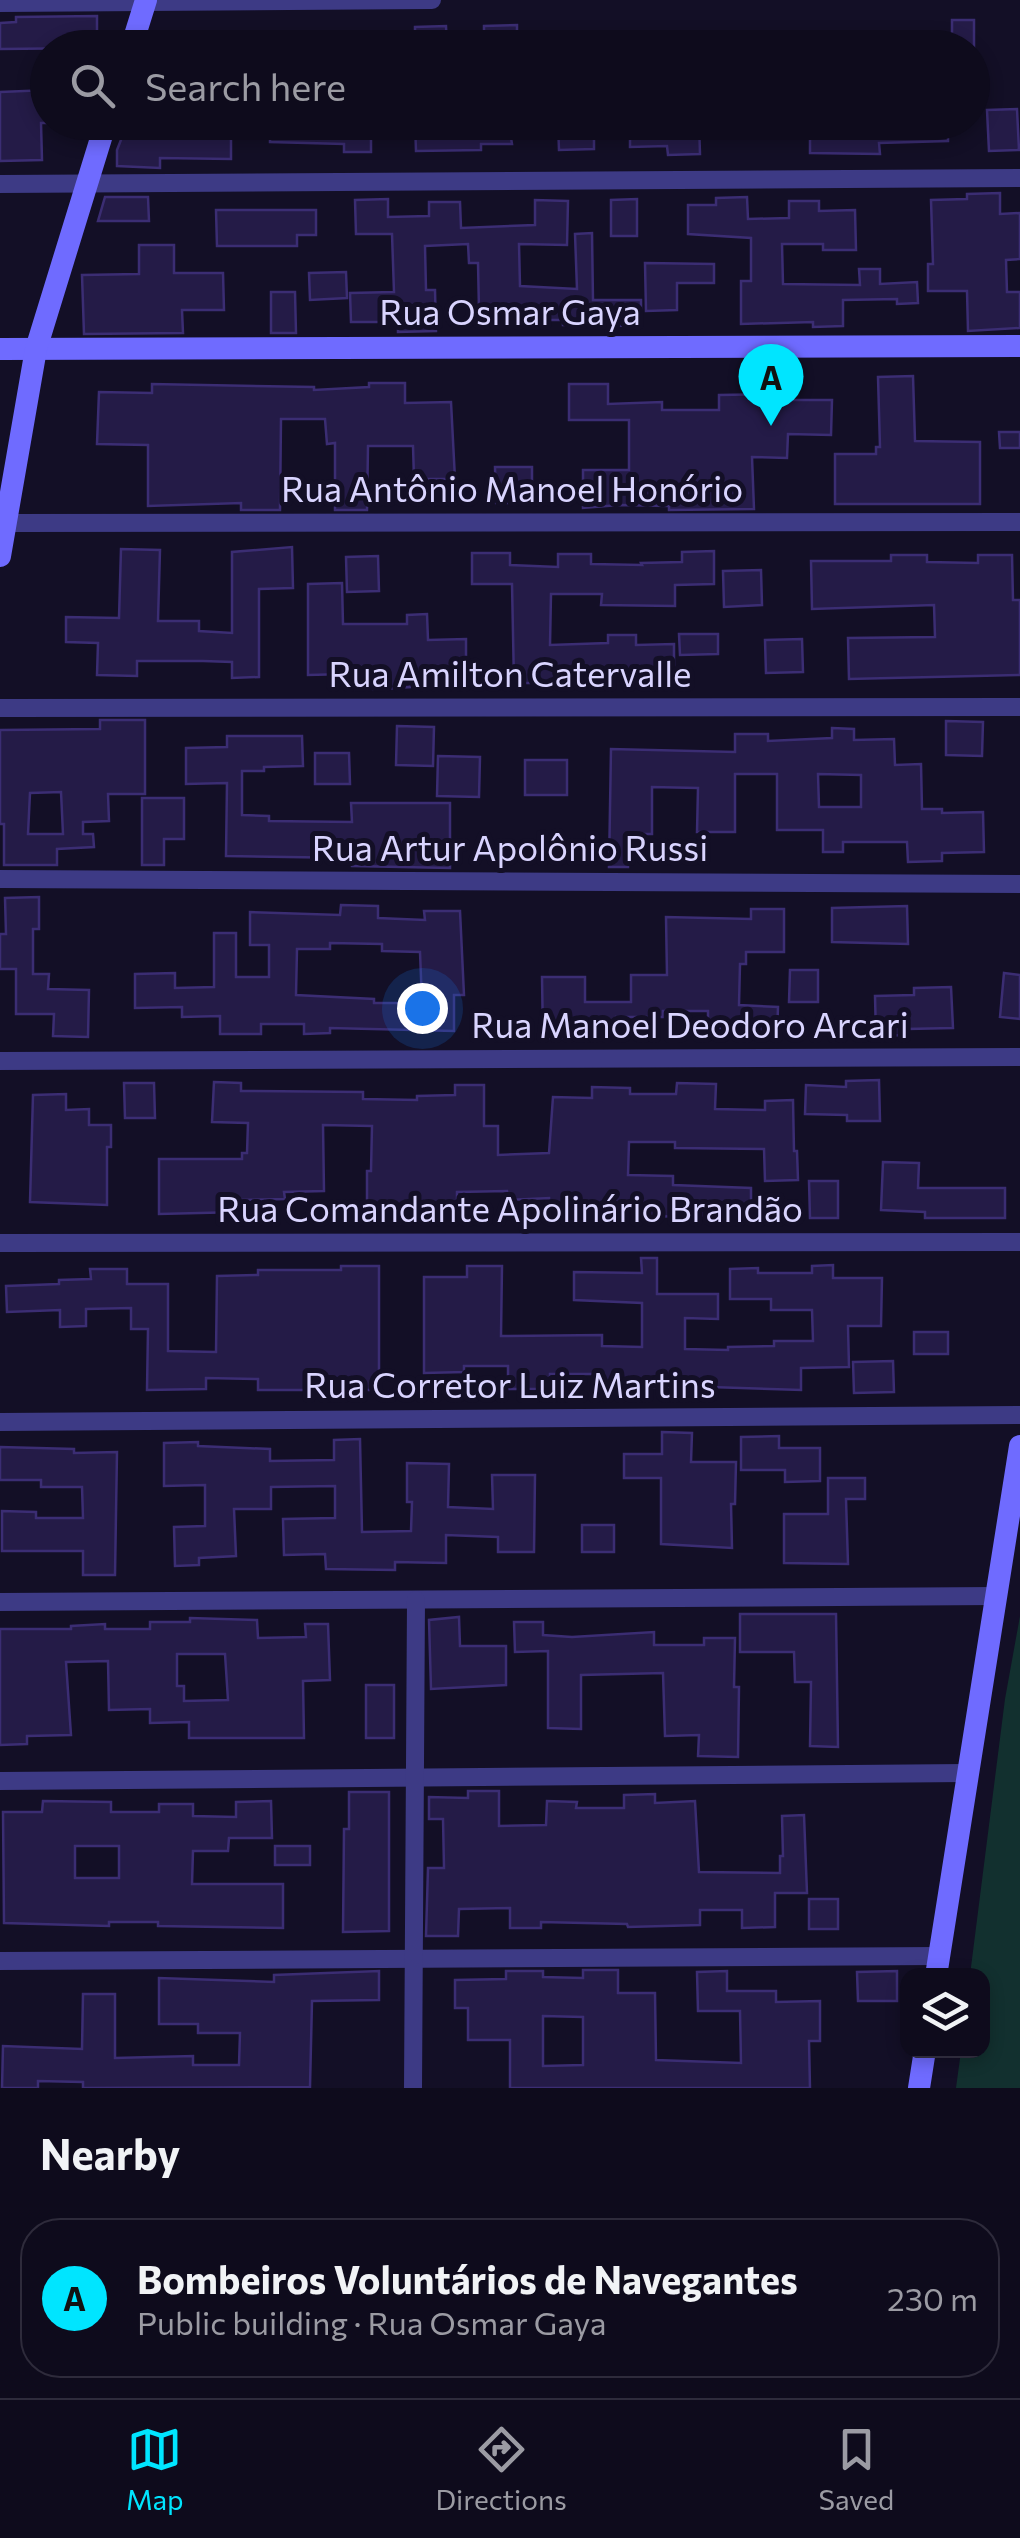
<!DOCTYPE html>
<html lang="en">
<head>
<meta charset="utf-8">
<style>
  :root { --surface:#0e0b1c; --page:#171425; --text:#f1f3f6; --muted:#9b9ba3; --line:#2e2b3b; --accent:#00e5ff }
  body { margin:0; font-family:Commissioner,sans-serif; background:var(--page); color:var(--text) }
  .controls { position:absolute; right:30px; bottom:30px; display:grid; overflow:hidden; border-radius:20px; box-shadow:0 5px 15px #0003 }
  .controls button { width:90px; height:90px; display:grid; place-items:center; padding:0; border:0; border-bottom:2px solid var(--line); background:var(--surface); color:var(--text); font:50px sans-serif }
  .you { position:absolute; left:422px; top:1008px; width:35px; height:35px; margin:-25px; border:8px solid #fff; border-radius:50%; background:#1a73e8; box-shadow:0 0 0 15px #1a73e833 }
  .badge { display:grid; place-items:center; width:65px; height:65px; border-radius:50%; background:var(--accent); color:#111; font-size:32px; font-weight:700 }
  .pin { position:absolute; translate:-50% -82px; filter:drop-shadow(0 2px 5px #0008) }
  .pin::after { content:''; position:absolute; top:52px; width:35px; height:30px; background:inherit; clip-path:polygon(0 0,100% 0,50% 100%) }
  .list { margin:0; padding:0; list-style:none }
  h2 { display:flex; justify-content:space-between; align-items:center; height:130px; margin:0; padding:0 40px; font-size:42px }
  h2 small { font-size:32px; font-weight:400; color:var(--muted) }
  .list li { display:grid; grid-template-columns:65px 1fr auto; gap:30px; align-items:center; box-sizing:border-box; height:160px; margin:0 20px 20px; padding:0 20px; border:2px solid var(--line); border-radius:40px }
  .list b { display:block; font-size:38px; white-space:nowrap }
  .list p { margin:0; font-size:32px; white-space:nowrap; color:var(--muted) }
  .list em { font-size:32px; font-style:normal; color:var(--muted) }
  .icon { flex:none; width:55px; height:55px; fill:none; stroke:currentColor; stroke-width:2; stroke-linecap:round; stroke-linejoin:round }
  .map { position:relative; flex:none; width:1020px; height:2088px; overflow:hidden }
  .search { position:absolute; background:var(--surface); box-shadow:0 5px 15px #0003; left:30px; right:30px; top:30px; height:110px; display:flex; align-items:center; gap:25px; box-sizing:border-box; padding:0 35px; border-radius:55px; color:var(--muted); font-size:38px }
  .sheet { height:310px; background:var(--surface) }
  nav { display:flex; justify-content:space-around; align-items:center; box-sizing:border-box; height:140px; border-top:2px solid var(--line); background:var(--surface); font-size:28px; color:var(--muted) }
  nav a { display:grid; justify-items:center; gap:5px }
  nav .on { color:var(--accent) }
  .map>svg:first-child { display:block }
</style>
</head>
<body>
<div class="map">
<svg width="1020" height="2088" viewBox="0 0 1020 2088">
  <rect width="100%" height="100%" fill="#130f26"/>
  <path fill="#12302f" d="M1020,1616V2088H956L961,2051L982,2050V1976L970,1975L1005,1699Z"/>
  <g fill="#241b47" stroke="#3b2d73" stroke-width="2.5" fill-rule="evenodd">
    <path d="M97,16V48L0,49V23L16,22V17Z"/>
    <rect x="952" y="20" width="22" height="28"/>
    <path d="M517,25V48H484V26Z"/>
    <path d="M446,26L447,48H415V27Z"/>
    <rect x="665" y="32" width="30" height="16"/>
    <path d="M48,90V123H41L42,160L0,161V92Z"/>
    <path d="M1017,109L1019,150L989,151L987,110Z"/>
    <path d="M128,122L231,123V159L160,158V168L117,166V150Z"/>
    <path d="M270,122H371V152H344V144L270,142Z"/>
    <path d="M415,122H556V137L511,138L512,144H481V150L416,151Z"/>
    <path d="M558,122H594V149L559,150Z"/>
    <path d="M630,122H699L700,154L668,155L667,146L630,147Z"/>
    <path d="M810,122H948V141L879,143L880,154L810,153Z"/>
    <path d="M1000,193V214L1020,213V259L1006,260L1007,292H1020V328L968,331L967,291H928V264H933L931,200L967,199V194Z"/>
    <path d="M105,197H148L149,221H98Z"/>
    <path d="M747,197L748,219L789,218V201H819V211L855,210L856,250H823V244H782L783,284L860,285L859,269H880V284L917,282L918,303L897,304V299L843,300V326L813,327V322L741,324V281H751V238L688,234V205H716V198Z"/>
    <path d="M388,199V217L429,216V202H460L461,228L535,225V200L568,201L567,245L519,244L520,286L577,289L575,234L592,233L593,300H641V326L563,325V320H523V309L479,310L478,263H469L468,244L425,246L426,290H435L436,331L398,332V322H351L350,293L394,292L392,234H356L355,200Z"/>
    <path d="M637,199V236H611V200Z"/>
    <path d="M216,210H316V235H297V246H217Z"/>
    <path d="M139,245H174V273H223L224,310H182L183,333L84,334L82,275L139,274Z"/>
    <path d="M645,263L714,264V283H677V310L646,311Z"/>
    <path d="M346,272L347,298L310,300L309,273Z"/>
    <path d="M271,292H295L296,333H271Z"/>
    <path d="M913,376L915,441L980,442V504H835V454H876V447H880L878,377Z"/>
    <path d="M369,383H405V403L451,402L455,479H414L413,446H368L367,510H335V443L327,444L325,419H281L280,510H241V503L148,506V445L97,444L99,392L152,393V384L314,387V390L369,387Z"/>
    <path d="M569,384H608V404L662,402V410H719V395L789,394V400H832L831,435L788,434L787,458L752,457L754,509L669,510V506L619,505L583,508V470H629V420H569Z"/>
    <path d="M999,432H1020V448H1000Z"/>
    <path d="M495,467H532V503H496Z"/>
    <path d="M292,547L293,588L259,589V677L232,678V662L203,661H137V676L97,675L98,643L66,642V617L119,618L121,549L160,550L158,621H199V631L232,633V552Z"/>
    <path d="M714,551V584L675,585V606L601,605L602,594H551L550,645L608,643V635H636V645L674,644V683H644V670L595,671V683H514L512,584H472V553H510V565L558,567V554H591V564L642,565L641,563L682,562V552Z"/>
    <path d="M891,555H927V562L978,563V555H1012L1013,600H1020V675L849,679L848,638L935,637L934,605L812,609L811,561H891Z"/>
    <path d="M378,556L379,591L347,592L346,557Z"/>
    <path d="M761,570L762,605L724,607L723,571Z"/>
    <path d="M342,583L343,624H407V615L427,614L428,640L466,639V673L409,675L410,687L384,689H348V674L308,675V584Z"/>
    <path d="M679,634H718V654L680,655Z"/>
    <path d="M802,639L803,672L766,673L765,640Z"/>
    <path d="M100,720H145V794H108L109,821L83,822V834H93L94,847L57,849V865H4V824H0V730L100,729ZM61,792L63,834H28L30,793Z"/>
    <path d="M946,721L983,722L982,756L946,755Z"/>
    <path d="M397,726L434,727L433,766L396,765Z"/>
    <path d="M832,728L854,729V740L894,739L895,765L921,764L922,809H942V813L983,812L984,852L942,853V861L908,862L907,842H843V852H823V830H777V774H735V832H697L698,788L652,787V834H628V867H609L611,749L735,752V734H768V741L832,738ZM818,774L861,775V807H819Z"/>
    <path d="M227,736H302L303,766L264,767V771H242V815L269,816V821L352,822L351,803H450V868L352,866V858L226,856L227,783L186,784V748L227,747Z"/>
    <path d="M315,753H349L350,784H315Z"/>
    <path d="M438,756L480,757L479,797L437,796Z"/>
    <rect x="525" y="760" width="42" height="35"/>
    <path d="M142,798H184V839H164V865H142Z"/>
    <path d="M39,897V929H33V974H49L48,989L89,990L88,1037L53,1036L54,1014H16V969H0V934H6L5,898Z"/>
    <path d="M341,905L378,906V918L425,920L424,911H460L464,995H454V1031L330,1028V1033L304,1034V1024H261V1034H220V1016L182,1017V1007L135,1008V974L175,973V988L214,987V933H236V977H269V945H250V912L340,915ZM330,943L382,944V951L420,952L422,1003H374V999L296,995L297,949H330Z"/>
    <path d="M907,906L908,944L832,942V908Z"/>
    <path d="M751,909H784V952H746V964H740L739,1005L778,1007L777,1037L752,1036V1028H708V1011H663V1017H616V1032H585V1038H543L542,977H585V1002H631V975H667L666,917L751,919Z"/>
    <path d="M790,970H818V1002H789Z"/>
    <path d="M1004,973L1020,975V1019L1000,1017Z"/>
    <path d="M951,987L953,1028L907,1029L908,1035L876,1036L875,996L914,995V988Z"/>
    <path d="M879,1080L880,1121H847V1115L805,1114L806,1085L846,1087V1081Z"/>
    <path d="M214,1082L241,1083V1091L363,1092V1099L417,1100V1096L455,1095V1085H484V1126H498V1155L549,1153L553,1097L592,1098V1087L630,1088V1094H676L677,1083L716,1084L715,1109L765,1110V1101L793,1100L794,1151H797L798,1180L765,1181L764,1149L675,1148V1142H629L628,1175L673,1176V1185L751,1188V1213L680,1217L636,1215V1210L549,1209V1198L508,1200L507,1191L457,1192V1206H407V1223H367V1171H371L372,1126L323,1125L324,1191L284,1192L285,1199L239,1200L240,1212L159,1214V1159H242V1153H247L248,1123L212,1122Z"/>
    <path d="M124,1083H154L155,1118H125Z"/>
    <path d="M66,1094V1110L89,1109V1125H111V1147H107V1205L30,1202L33,1095Z"/>
    <path d="M883,1162L919,1163L918,1188H1005V1218H925V1212L881,1210Z"/>
    <path d="M809,1181H838V1218H810Z"/>
    <path d="M641,1258H657V1294H718V1319L685,1318V1349L728,1350V1347L774,1346V1341H813L812,1310H771V1299H730V1269L758,1268V1273H812V1266L833,1265V1278H882L881,1326H848L849,1367L801,1368V1390L679,1386L604,1389V1374H550V1389H508V1366H464V1372L424,1373V1277H467V1266H502L501,1336L602,1335V1346L642,1347V1303L574,1300V1272L642,1273Z"/>
    <path d="M341,1266H379V1390H258V1379L206,1378V1389L147,1390L148,1329H131V1308L86,1309V1326L60,1327V1310L7,1312L6,1286L59,1284V1280L91,1279L90,1269H127V1284H168V1351L216,1352L217,1276L258,1275V1270H341Z"/>
    <rect x="914" y="1332" width="34" height="22"/>
    <path d="M893,1361L894,1392L854,1393L853,1362Z"/>
    <path d="M662,1432L692,1433L691,1462H736L735,1504H731L732,1548L661,1544V1478H624V1454H662Z"/>
    <path d="M779,1436V1448H820V1481L785,1482V1470H741V1437Z"/>
    <path d="M360,1439L362,1532L411,1531L412,1502H407V1463L449,1464L448,1507L493,1509L492,1475H535L534,1552H498V1537L446,1535V1563L395,1562V1570L326,1569L325,1554L284,1555L283,1519L335,1518V1486L271,1487V1509H234L236,1556L199,1558V1565L175,1566L174,1527L205,1526V1485L164,1486V1443L198,1442V1446L270,1449V1461L334,1460V1440Z"/>
    <path d="M0,1447L74,1449V1453L117,1452L115,1575H83V1551H2V1511L36,1512V1518H83L82,1487H41V1480H0Z"/>
    <path d="M828,1478H865V1499H846L848,1564L784,1563V1514H828Z"/>
    <rect x="582" y="1525" width="32" height="27"/>
    <path d="M740,1614H836L838,1747L810,1746L811,1682H795L794,1652H740Z"/>
    <path d="M459,1617L460,1646H506V1685L431,1689L429,1620Z"/>
    <path d="M190,1618L257,1620L258,1638L306,1637L305,1624H328L330,1680L303,1681L304,1738H189V1722L150,1723V1709L109,1710L108,1661L66,1662L71,1735L27,1736V1744L0,1745V1629H71V1626L105,1624V1629H150V1622H190ZM177,1654H225L228,1700L184,1701V1686H177Z"/>
    <path d="M514,1622H543V1635L572,1637L654,1632V1645H704V1638H735L734,1687H739L738,1757L698,1756L699,1735L665,1736L663,1673L581,1675V1729L548,1728V1651L515,1652Z"/>
    <rect x="366" y="1685" width="28" height="53"/>
    <path d="M468,1791H499V1826L546,1825L547,1801L577,1802L576,1808H624V1795L655,1794V1803L695,1801L699,1872L780,1873V1856H783L782,1816L804,1815L807,1893H775V1927L742,1928V1910H700V1925L628,1927L627,1924L541,1922V1928H510V1908L459,1909L458,1936H426L428,1868H444L443,1819H429V1797L468,1798Z"/>
    <path d="M349,1792H389V1931L343,1932L344,1829H349Z"/>
    <path d="M43,1801L111,1802V1812H159V1804H193V1816L236,1817V1802L271,1801L272,1838H229L228,1851H193L192,1884H283V1928L158,1926V1922H109V1926L4,1923L3,1812H42ZM75,1846H119V1878H75Z"/>
    <rect x="275" y="1846" width="35" height="19"/>
    <rect x="809" y="1899" width="29" height="30"/>
    <path d="M583,1970H618V1993H655L656,2060L741,2063L740,2011H698L697,1972L727,1971V1991H776V2002L820,2001V2041H809L810,2088H510V2040H468V2008H455V1980L506,1979V1971H543V1977L583,1978ZM543,2016L583,2017V2065L543,2066Z"/>
    <path d="M379,1971V2000L312,2001L310,2087L83,2088V2082L38,2081V2088H2L3,2046L82,2049L83,1994H115V2058L193,2056V2065H239L240,2033H198V2024H159V1978L274,1982V1975Z"/>
    <path d="M897,1971V2001H858L857,1972Z"/>
  </g>
  <g fill="none" stroke-linecap="round" stroke-linejoin="round">
    <g stroke="#3d3a85" stroke-width="18">
      <path d="M0,3L432,0"/>
      <path d="M0,184L1020,178"/>
      <path d="M5,523L1020,522"/>
      <path d="M0,708L1020,707"/>
      <path d="M0,879L1020,884"/>
      <path d="M0,1061L1020,1057"/>
      <path d="M0,1243L1020,1242"/>
      <path d="M0,1422L1020,1415"/>
      <path d="M0,1602L996,1596"/>
      <path d="M0,1781L966,1773"/>
      <path d="M0,1961L939,1956"/>
      <path d="M413,2088L416,1600"/>
    </g>
    <g stroke="#6f6bff" stroke-width="22">
      <path d="M131,48L146,0"/>
      <path d="M0,349L1020,346"/>
      <path d="M0,556L36,349L106,122"/>
      <path d="M936,1976L1020,1446"/>
      <path d="M919,2088L925,2050"/>
    </g>
  </g>
  <g text-anchor="middle" stroke-width="10" stroke-linejoin="round" paint-order="stroke">
    <g font-size="35" fill="#d9d4ff" stroke="#130f26">
      <text x="510" y="325">Rua Osmar Gaya</text>
      <text x="512" y="502">Rua Antônio Manoel Honório</text>
      <text x="510" y="687">Rua Amilton Catervalle</text>
      <text x="510" y="861">Rua Artur Apolônio Russi</text>
      <text x="690" y="1038">Rua Manoel Deodoro Arcari</text>
      <text x="510" y="1222">Rua Comandante Apolinário Brandão</text>
      <text x="510" y="1398">Rua Corretor Luiz Martins</text>
    </g>
  </g>
</svg>
<div class="controls">
<button><svg class="icon" aria-label="layers" viewBox="0 0 24 24"><path d="M12 4l9 5-9 5-9-5zM3 14l9 5 9-5"/></svg></button>
</div>
<div class="you"></div>
<div class="pin badge" style="left:771px;top:426px">A</div>
<div class="search"><svg class="icon" aria-label="search" viewBox="0 0 24 24"><circle cx="10" cy="10" r="6"/><path d="M15 15l6 6"/></svg>Search here</div>
</div>
<section class="sheet">
<h2>Nearby<small></small></h2>
<ul class="list">
<li><span class="badge">A</span><div><b>Bombeiros Voluntários de Navegantes</b><p>Public building · Rua Osmar Gaya</p></div><em>230 m</em></li>
</ul>
</section>
<nav>
<a class="on"><svg class="icon" aria-label="map" viewBox="0 0 24 24"><path d="M3 6l6-2 6 2 6-2v14l-6 2-6-2-6 2zM9 4v14M15 6v14"/></svg>Map</a>
<a><svg class="icon" aria-label="directions" viewBox="0 0 24 24"><path d="M12 3l9 9-9 9-9-9zM9 14v-3h6M13 9l2 2-2 2"/></svg>Directions</a>
<a><svg class="icon" aria-label="saved" viewBox="0 0 24 24"><path d="M7 4h10v16l-5-4-5 4z"/></svg>Saved</a>
</nav>
</body>
</html>
